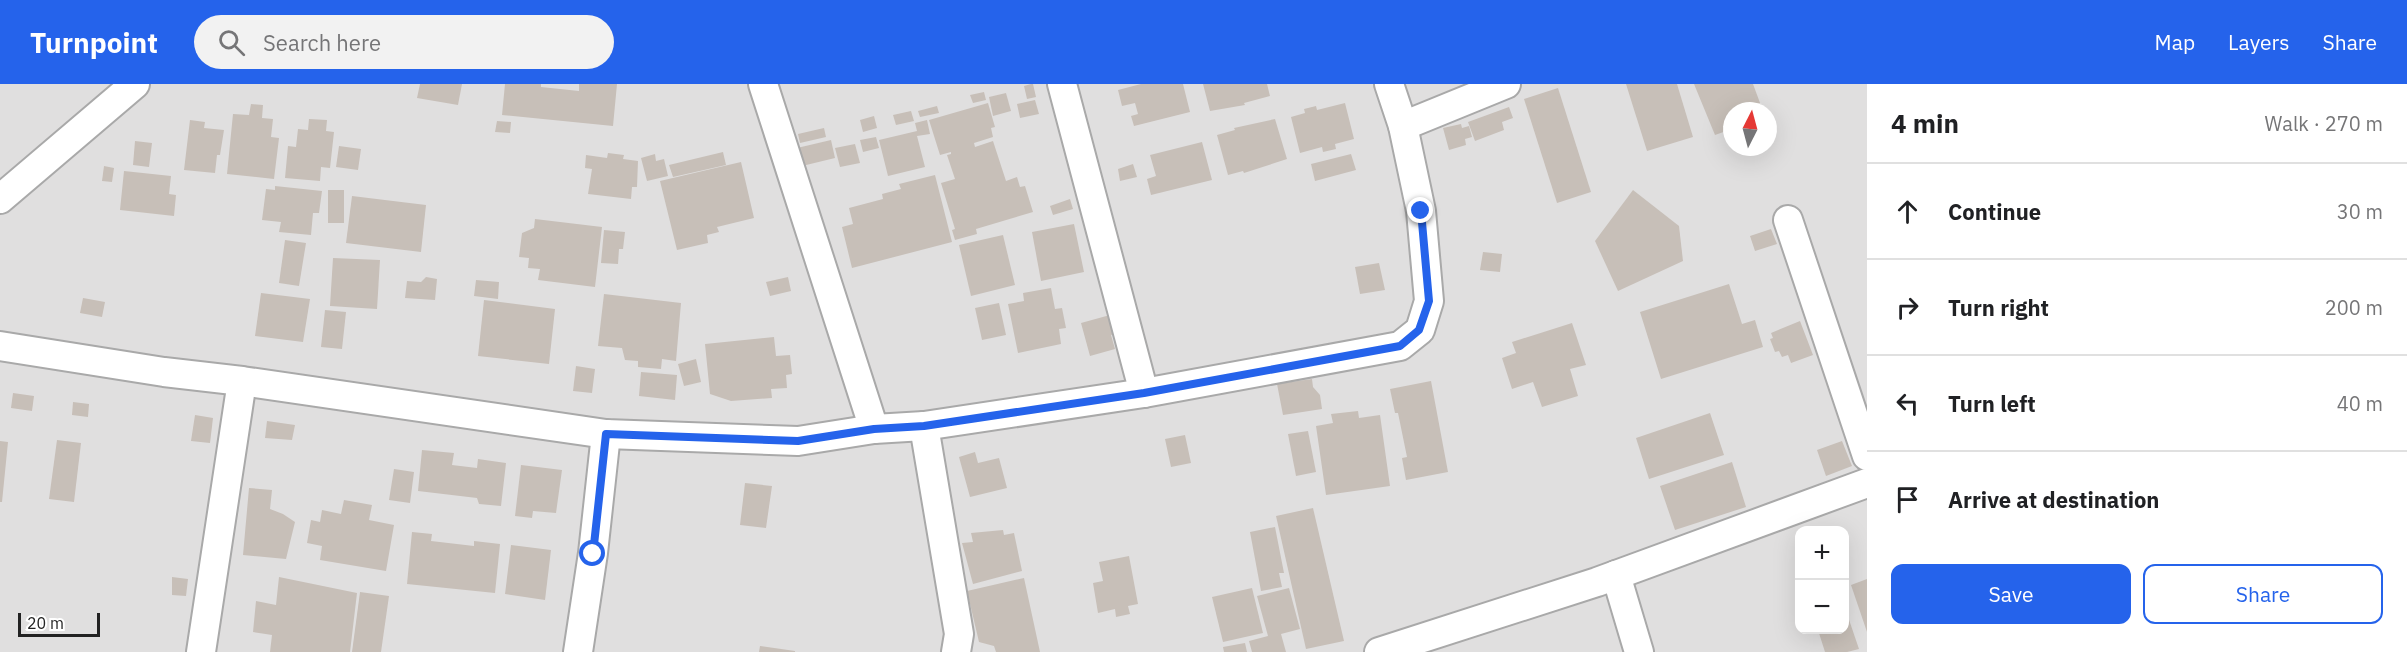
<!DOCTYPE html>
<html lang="en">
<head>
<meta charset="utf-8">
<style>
  :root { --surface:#fff; --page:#f2f2f2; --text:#202124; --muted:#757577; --line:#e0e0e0; --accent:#2563eb }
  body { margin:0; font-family:"IBM Plex Sans",sans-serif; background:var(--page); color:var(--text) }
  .controls { position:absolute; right:18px; bottom:18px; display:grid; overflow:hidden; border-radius:12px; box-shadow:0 6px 24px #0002 }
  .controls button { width:54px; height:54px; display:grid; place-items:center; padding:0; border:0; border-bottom:2px solid var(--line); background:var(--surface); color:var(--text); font:30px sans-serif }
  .compass { position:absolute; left:1723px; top:18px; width:54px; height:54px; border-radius:50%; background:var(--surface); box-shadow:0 6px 24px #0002; rotate:6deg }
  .scale { position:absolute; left:18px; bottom:15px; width:82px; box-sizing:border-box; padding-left:6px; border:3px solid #222; border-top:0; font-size:16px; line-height:21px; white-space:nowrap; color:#222; -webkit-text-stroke:4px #fff; paint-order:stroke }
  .stop { position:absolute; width:18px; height:18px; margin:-14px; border:4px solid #2563eb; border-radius:50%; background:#fff }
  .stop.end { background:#2563eb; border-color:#fff; box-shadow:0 2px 6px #0008 }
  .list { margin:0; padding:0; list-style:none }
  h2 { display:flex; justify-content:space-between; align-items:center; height:78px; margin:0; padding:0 24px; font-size:26px }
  h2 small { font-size:20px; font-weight:400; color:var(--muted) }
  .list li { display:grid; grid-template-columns:39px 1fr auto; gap:18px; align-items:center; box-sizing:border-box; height:96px; padding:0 24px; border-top:2px solid var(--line) }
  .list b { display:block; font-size:22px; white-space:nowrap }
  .list em { font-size:20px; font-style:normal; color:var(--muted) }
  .actions { display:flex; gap:12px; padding:18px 24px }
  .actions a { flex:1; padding:14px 0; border:2px solid var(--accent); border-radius:12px; text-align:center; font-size:21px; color:var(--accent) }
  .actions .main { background:var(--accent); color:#fff }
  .icon { flex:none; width:33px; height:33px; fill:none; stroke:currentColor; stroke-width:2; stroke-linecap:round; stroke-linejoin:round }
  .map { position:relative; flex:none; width:1867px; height:568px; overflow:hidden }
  header { display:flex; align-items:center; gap:36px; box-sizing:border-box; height:84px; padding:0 30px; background:var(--accent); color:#fff }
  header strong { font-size:28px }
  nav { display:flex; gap:33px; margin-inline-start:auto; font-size:21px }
  .search { width:420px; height:54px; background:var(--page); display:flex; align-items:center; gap:15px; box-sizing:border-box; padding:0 21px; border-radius:33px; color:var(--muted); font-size:22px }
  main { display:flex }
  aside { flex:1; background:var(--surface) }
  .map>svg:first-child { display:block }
</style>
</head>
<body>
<header>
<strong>Turnpoint</strong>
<div class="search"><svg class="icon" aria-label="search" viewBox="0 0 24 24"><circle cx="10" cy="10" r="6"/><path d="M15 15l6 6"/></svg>Search here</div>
<nav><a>Map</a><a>Layers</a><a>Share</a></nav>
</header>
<main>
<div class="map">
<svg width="1867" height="568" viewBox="0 0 1867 568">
  <rect width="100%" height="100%" fill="#f2efe9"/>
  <path fill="#e0dfdf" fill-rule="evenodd" d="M0,0H1867V568H0ZM1732,27H1768V63H1732ZM1800,446H1844V546H1800Z"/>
  <g fill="#c7bfb8">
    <path d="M420,0H462L458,21L417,14Z"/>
    <path d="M505,0H541V3L579,7V0H617L613,42L502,31Z"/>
    <path d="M1031,0H1033L1036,13L1027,15L1024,2Z"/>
    <path d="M1141,0H1183L1190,28L1134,42L1131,32L1138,30L1135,19L1122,22L1118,6Z"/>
    <path d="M1203,0H1267L1270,12L1244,19L1245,21L1210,27Z"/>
    <path d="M1626,0H1677L1693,53L1647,67Z"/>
    <path d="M1694,0H1753L1763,27H1732V45L1715,51Z"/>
    <path d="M1558,4L1591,108L1557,119L1524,15Z"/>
    <path d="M984,8L986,16L973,19L970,11Z"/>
    <path d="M1006,9L1011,27L993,32L989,13Z"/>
    <path d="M1035,16L1039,30L1020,34L1017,20Z"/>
    <path d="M988,19L995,43L991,44L993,53L974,59L975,63L993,57L1006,97L1017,93L1020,103L1025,102L1033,128L976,145L977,150L955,156L952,146L955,145L941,99L955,95L947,71L951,70V68L940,71L929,36Z"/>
    <path d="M1345,19L1354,55L1335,60L1336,65L1323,68L1322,63L1300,69L1291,33L1305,29L1304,25L1316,22L1317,26Z"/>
    <path d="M251,20L263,21L262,34L273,35L271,53L279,54L274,95L227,90L233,30L249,31Z"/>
    <path d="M937,22L939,29L920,33L918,27Z"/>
    <path d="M1509,23L1513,34L1502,38L1504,46L1475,57L1468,38Z"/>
    <path d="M911,27L914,37L896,41L893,31Z"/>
    <path d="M874,32L877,44L863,48L860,36Z"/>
    <path d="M309,35L327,36L326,47L334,48L330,84L321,83L320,97L285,94L288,62L296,63L298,45L308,46Z"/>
    <path d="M1275,35L1287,75L1244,89L1243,87L1228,91L1217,51L1235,46L1234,44Z"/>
    <path d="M190,36L205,38L204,44L224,46L220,71H217L215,89L184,86Z"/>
    <path d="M927,36L930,50L917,52L925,83L888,92L879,56L917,47L915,39Z"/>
    <path d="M497,37L511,38L510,49L495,48Z"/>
    <path d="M1461,40L1462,44L1469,42L1472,53L1465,55L1466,61L1449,66L1443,44Z"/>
    <path d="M824,44L826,53L800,59L798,50Z"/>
    <path d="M876,53L879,64L863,68L860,56Z"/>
    <path d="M831,56L835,74L802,82L797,64Z"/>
    <path d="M135,57L152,59L149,83L133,81Z"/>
    <path d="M1202,58L1212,96L1151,111L1147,95L1156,92L1150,71Z"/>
    <path d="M855,60L860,79L840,83L835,64Z"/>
    <path d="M339,62L361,65L358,86L336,83Z"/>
    <path d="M723,68L726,81L673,93L669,81Z"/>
    <path d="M608,69L624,71L623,75L638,77L637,103H632L631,115L588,110L592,85L585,84L586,71L607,74Z"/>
    <path d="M655,70L656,77L664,75L668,92L647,97L641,74Z"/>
    <path d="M1351,70L1356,86L1315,97L1311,80Z"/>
    <path d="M741,78L754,134L717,143L719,148L707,151L708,159L677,166L660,97Z"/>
    <path d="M1133,80L1137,93L1120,97L1118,85Z"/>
    <path d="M104,82L114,84L112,98L102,97Z"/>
    <path d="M124,87L171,92L169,110L176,111L174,132L120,126Z"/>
    <path d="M935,91L952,158L852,184L842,143L853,140L849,124L883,115L882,110L901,105L899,100Z"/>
    <path d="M275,102L322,107L319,129H313L311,151L279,148L281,138L262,136L266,105L275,106Z"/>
    <rect x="328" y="106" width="16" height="33"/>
    <path d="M1633,106L1679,142L1683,177L1618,207L1595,157Z"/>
    <path d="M352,112L426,121L421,168L346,159Z"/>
    <path d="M1070,115L1073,125L1053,131L1050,122Z"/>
    <path d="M535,135L602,143L595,203L538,196L540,185L528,184L529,174L519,173L522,149L534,144Z"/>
    <path d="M1074,140L1084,188L1041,197L1032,148Z"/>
    <path d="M1771,145L1777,160L1755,167L1750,152Z"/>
    <path d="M604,146L625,148L623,165H619L618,180L601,179Z"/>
    <path d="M1003,151L1015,201L971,212L959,161Z"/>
    <path d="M285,156L306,159L299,202L279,199Z"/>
    <path d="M1483,168L1502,170L1500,188L1480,186Z"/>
    <path d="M333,174L380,176L377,225L330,222Z"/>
    <path d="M1379,179L1385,206L1360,210L1355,183Z"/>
    <path d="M426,193L437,195L435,216L405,214L407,197L421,198Z"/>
    <path d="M788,193L791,207L770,212L766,198Z"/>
    <path d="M476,196L499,198L498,215L474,212Z"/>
    <path d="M1729,200L1742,240L1755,236L1763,263L1661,295L1640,228Z"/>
    <path d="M1051,204L1055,225L1062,224L1066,244L1059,245L1061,260L1018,269L1008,220L1024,217L1023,209Z"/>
    <path d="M261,209L310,215L303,258L255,252Z"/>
    <path d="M604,210L681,219L676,277L662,275L661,285L638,283V277L625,276L622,264L598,262Z"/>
    <path d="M83,214L105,218L102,233L80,229Z"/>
    <path d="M484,216L555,225L549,280L478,272Z"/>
    <path d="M999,219L1006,251L982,256L975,224Z"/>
    <path d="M325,226L346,228L342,265L321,263Z"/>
    <path d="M1110,231L1115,250L1111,251L1115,265L1090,272L1081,239Z"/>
    <path d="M1800,237L1813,271L1791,279L1788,271L1782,273L1779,267L1775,268L1770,255L1773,254L1771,249Z"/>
    <path d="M1572,239L1586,281L1570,285L1578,312L1542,323L1533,298L1512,305L1502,274L1516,269L1512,258Z"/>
    <path d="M774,253L776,272L790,271L792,290L786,291L787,304L771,305L772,314L731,317L710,310L705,260Z"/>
    <path d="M696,275L701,298L684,302L678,280Z"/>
    <path d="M576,282L595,285L592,309L573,307Z"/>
    <path d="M641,288L677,291L675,316L639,312Z"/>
    <path d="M1312,295L1313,303L1320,311L1322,325L1283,331L1277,300Z"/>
    <path d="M1431,297L1448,388L1406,396L1402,374L1407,373L1398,329H1395L1390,305Z"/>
    <path d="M13,309L34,312L32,327L11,324Z"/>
    <path d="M73,318L89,320L88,333L72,331Z"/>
    <path d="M1358,327L1359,334L1380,331L1390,402L1326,411L1316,342L1333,339L1331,330Z"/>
    <path d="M1710,329L1724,371L1649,395L1636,354Z"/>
    <path d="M195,331L213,334L210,359L191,357Z"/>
    <path d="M267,337L295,341L292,356L265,354Z"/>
    <path d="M1308,347L1316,388L1296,392L1288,350Z"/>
    <path d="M1185,351L1191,379L1171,383L1165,355Z"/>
    <path d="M57,356L81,359L74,418L49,415Z"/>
    <path d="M0,357L8,358L2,418H0Z"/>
    <path d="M1842,357L1852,382L1826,392L1817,366Z"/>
    <path d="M422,366L454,369L452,381L477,384L478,375L506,379L501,422L479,420L477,414L418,407Z"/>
    <path d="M975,368L978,379L999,374L1007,404L970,413L959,373Z"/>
    <path d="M1732,378L1746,423L1675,446L1660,402Z"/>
    <path d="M521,381L562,386L556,429L533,427L532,434L515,432Z"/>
    <path d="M394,385L414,388L410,419L389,416Z"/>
    <path d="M745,399L772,402L766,444L740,441Z"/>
    <path d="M249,404L272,406L270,425L283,430L295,438L286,475L243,471Z"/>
    <path d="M344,416L372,421L369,436L394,441L386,487L320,476L322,462L307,459L311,436L320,438L322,426L341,430Z"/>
    <path d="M1313,424L1344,557L1306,565L1276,432Z"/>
    <path d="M1275,443L1284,489H1279L1282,503L1261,507L1250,448Z"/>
    <path d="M1003,446L1004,451L1014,449L1022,487L973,500L962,459L973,458L971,449Z"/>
    <path d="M412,448L432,450L431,457L474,462V457L500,460L495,509L407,500Z"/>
    <path d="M511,461L551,466L545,516L505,510Z"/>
    <path d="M1129,472L1138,520L1128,522L1130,530L1116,533L1115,525L1098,529L1093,499L1103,497L1099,478Z"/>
    <path d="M172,493L188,495L186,512L172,511Z"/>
    <path d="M279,493L357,509L350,568H270L272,551L253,548L256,517L276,521Z"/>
    <path d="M1024,494L1040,568H996L994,562L979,558L967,507Z"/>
    <path d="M1867,495V548L1851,501Z"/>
    <path d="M1252,504L1263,549L1223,558L1212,513Z"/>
    <path d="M1289,504L1300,545L1281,550L1286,568H1252L1249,557L1268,552L1257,512Z"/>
    <path d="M360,508L389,512L381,568H352Z"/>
    <path d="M1844,521L1859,565L1847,568H1825L1818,546H1844Z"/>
    <path d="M1245,559L1247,568H1224L1223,563Z"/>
    <path d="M760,562L795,567V568H759Z"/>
  </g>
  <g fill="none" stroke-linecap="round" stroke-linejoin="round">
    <g stroke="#a9a9a9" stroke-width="32">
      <g id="street">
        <path d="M763,0L874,345"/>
        <path d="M1062,0L1144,309"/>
        <path d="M1403,42L1506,0"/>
        <path d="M0,115L135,0"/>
        <path d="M1788,136L1867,372"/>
        <path d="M0,262L164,288L242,297L606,350L798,357L874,345L924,342L1144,309L1400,262L1420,246L1429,217L1421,127L1403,42L1389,0"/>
        <path d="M924,342L959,550L956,568"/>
        <path d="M1616,491L1639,568"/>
        <path d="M201,568L242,297"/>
        <path d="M578,568L593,469L606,350"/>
        <path d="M1379,568L1597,498L1867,399"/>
      </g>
    </g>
    <use href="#street" stroke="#fff" stroke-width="28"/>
  </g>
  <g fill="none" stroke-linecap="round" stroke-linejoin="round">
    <path stroke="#2563eb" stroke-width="8" d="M593,470L606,350L798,357L874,345L924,342L1144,309L1400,262L1419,246L1429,217L1421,127"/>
  </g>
</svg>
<div class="controls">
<button>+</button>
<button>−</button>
</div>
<svg class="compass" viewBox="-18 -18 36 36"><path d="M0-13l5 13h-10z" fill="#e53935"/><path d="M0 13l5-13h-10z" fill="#757577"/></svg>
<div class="scale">20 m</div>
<div class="stop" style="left:593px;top:470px"></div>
<div class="stop end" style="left:1421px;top:127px"></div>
</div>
<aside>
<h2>4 min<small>Walk · 270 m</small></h2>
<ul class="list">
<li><svg class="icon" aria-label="ahead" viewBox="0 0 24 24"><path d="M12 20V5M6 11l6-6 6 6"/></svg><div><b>Continue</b></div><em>30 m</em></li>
<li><svg class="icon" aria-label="right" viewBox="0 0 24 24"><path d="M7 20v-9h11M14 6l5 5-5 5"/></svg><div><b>Turn right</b></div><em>200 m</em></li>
<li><svg class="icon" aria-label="left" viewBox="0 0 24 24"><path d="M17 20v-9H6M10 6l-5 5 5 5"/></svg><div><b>Turn left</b></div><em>40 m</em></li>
<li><svg class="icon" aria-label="arrive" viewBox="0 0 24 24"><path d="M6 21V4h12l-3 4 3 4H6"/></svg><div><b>Arrive at destination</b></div></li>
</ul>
<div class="actions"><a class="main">Save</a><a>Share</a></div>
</aside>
</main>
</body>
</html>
